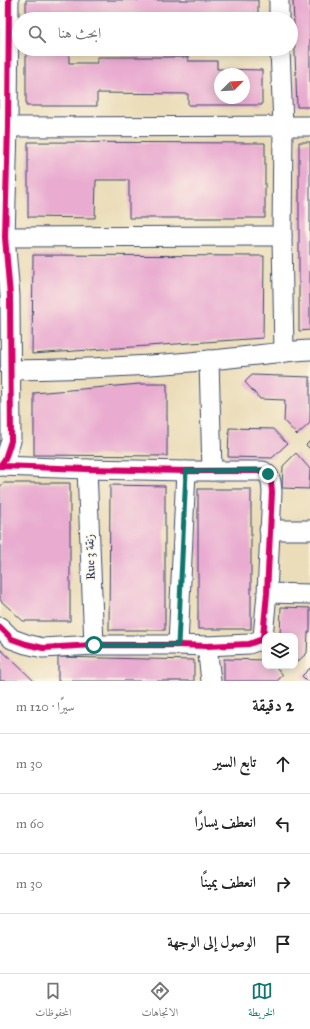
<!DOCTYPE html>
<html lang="ar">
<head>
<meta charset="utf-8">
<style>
  :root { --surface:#fff; --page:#f2f2f2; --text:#222; --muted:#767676; --line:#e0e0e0; --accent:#0f766e }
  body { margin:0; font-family:"IM FELL Great Primer",Amiri,serif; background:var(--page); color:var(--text); direction:rtl }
  .controls { position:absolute; right:12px; bottom:12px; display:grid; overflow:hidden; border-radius:8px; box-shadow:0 2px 10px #0003 }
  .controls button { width:36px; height:36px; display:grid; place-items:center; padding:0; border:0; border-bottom:1px solid var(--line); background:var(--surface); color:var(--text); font:20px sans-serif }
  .compass { position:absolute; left:214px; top:68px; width:36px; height:36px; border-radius:50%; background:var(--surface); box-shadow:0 2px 10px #0003; rotate:66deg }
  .stop { position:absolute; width:12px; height:12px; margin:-9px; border:3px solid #0f766e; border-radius:50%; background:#fff }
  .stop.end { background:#0f766e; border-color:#fff; box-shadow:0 1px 4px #0008 }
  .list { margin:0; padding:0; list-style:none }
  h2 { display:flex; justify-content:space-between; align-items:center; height:52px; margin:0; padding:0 16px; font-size:17px }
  h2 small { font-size:13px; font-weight:400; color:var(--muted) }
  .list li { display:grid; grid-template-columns:26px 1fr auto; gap:12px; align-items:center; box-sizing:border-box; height:60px; padding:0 16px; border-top:1px solid var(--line) }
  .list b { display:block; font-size:15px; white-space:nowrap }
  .list em { font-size:13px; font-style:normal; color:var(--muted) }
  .icon { flex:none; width:22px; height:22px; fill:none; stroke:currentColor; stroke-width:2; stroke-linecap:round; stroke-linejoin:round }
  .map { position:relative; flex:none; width:310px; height:681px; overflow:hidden; direction:ltr }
  .search { position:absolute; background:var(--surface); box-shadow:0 2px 10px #0003; left:12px; right:12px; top:12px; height:44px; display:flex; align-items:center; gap:10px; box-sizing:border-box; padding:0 14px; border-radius:22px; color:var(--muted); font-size:15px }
  .sheet { height:292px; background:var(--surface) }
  nav { display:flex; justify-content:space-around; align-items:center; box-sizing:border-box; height:56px; border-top:1px solid var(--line); background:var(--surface); font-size:11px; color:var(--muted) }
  nav a { display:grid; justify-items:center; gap:2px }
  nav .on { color:var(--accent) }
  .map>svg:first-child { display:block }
</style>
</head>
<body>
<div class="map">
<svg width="310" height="681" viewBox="0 0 310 681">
  <rect width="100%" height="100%" fill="#fcf5e5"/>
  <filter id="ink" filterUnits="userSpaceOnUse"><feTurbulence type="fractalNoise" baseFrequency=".025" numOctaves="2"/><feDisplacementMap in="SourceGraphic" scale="8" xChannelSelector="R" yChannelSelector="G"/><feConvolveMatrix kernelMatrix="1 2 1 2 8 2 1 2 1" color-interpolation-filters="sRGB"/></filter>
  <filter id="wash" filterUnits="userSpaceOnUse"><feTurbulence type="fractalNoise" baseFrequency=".012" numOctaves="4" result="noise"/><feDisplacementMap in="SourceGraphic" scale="16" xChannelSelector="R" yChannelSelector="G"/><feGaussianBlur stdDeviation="0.9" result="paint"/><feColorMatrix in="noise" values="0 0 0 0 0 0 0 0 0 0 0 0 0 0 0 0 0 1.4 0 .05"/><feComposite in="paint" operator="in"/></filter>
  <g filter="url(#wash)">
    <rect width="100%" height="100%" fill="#ebddb9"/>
    <g id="blocks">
      <g fill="#e9abd0" fill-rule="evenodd">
        <rect x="26" y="0" width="232" height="19"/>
        <path d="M293,0H310V107H297Z"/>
        <path d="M26,49H69V63H97V57H188V61H217V69L262,70V105H188V94L97,93V106H26ZM220,74H244V98H220Z"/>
        <path d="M28,142L265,143V218H129V180H96L95,218L28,217Z"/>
        <path d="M299,142H310V330L299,331Z"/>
        <path d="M33,255L264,256L263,338L32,354Z"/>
        <path d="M252,375L310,377V423L297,435L284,421L285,400L260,399L245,382Z"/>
        <path d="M140,384H167V456L34,455V393Z"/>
        <path d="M229,428L273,429L287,444L272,458L228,457Z"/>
        <path d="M310,441V449L306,445Z"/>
        <path d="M296,453L310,469L309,489L282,488L283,466Z"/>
        <path d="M3,483H70V621H23L0,600V487Z"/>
        <path d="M110,485L165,486V630H109Z"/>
        <rect x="198" y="489" width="53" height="140"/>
        <path d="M281,607L310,608V632H308L307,653L295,664V636H280Z"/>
        <path d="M0,649L12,660L34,681H0Z"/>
        <path d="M58,657L194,660V681H58Z"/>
        <path d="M224,659L265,660V666H275L283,675L277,681H224Z"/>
        <path d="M310,668V681H307L302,676Z"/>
      </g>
    </g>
  </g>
  <g filter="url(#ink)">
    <use href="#blocks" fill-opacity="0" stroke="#3a496c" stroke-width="1"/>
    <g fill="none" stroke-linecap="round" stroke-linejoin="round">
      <g stroke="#3a496c" stroke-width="21">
        <g id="street">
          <path d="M279,0V19"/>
          <path d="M280,49L283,126L282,236L284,352"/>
          <path d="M8,127L310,126"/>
          <path d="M5,237L282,236"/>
          <path d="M209,360L212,471"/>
          <path d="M10,370C77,369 144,367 210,360C244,357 277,352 310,350"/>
          <path d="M0,466L5,459L11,441L10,296L5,237L8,127L9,0"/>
          <path d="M87,469L94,645"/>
          <path d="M269,530H310"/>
          <path d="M267,593L310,594"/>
          <path d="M0,627L12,639L26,644L43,648L94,645H178L207,646L249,644L260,640L263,637L267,593L272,492C271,482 272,477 263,471H186L87,469L0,466"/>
          <path d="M178,645L186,471"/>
          <path d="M207,646L211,681"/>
        </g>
      </g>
      <use href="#street" stroke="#fff" stroke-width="19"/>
      <g stroke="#fcf5e5" stroke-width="8">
        <g id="cycleway">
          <path d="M0,466L5,459L11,441L10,296L5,237L8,127L9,0"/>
          <path d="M0,627L12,639L26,644L43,648L94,645H178L207,646L249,644L260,640L263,637L267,593L272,492C271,482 272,477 263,471H186L87,469L0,466"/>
        </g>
      </g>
      <use href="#cycleway" stroke="#d6006c" stroke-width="6"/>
    </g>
  </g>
  <g fill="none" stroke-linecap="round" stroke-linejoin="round" filter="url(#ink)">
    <path stroke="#0f766e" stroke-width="5" d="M94,645H178L186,471L262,470L268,474"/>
  </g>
  <g text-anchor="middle" stroke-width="3" stroke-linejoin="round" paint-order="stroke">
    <g font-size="12" fill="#1b2f5e" stroke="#fcf5e5">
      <text transform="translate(90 557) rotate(-92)" y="4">Rue 3 زنقة</text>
    </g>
  </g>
</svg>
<div class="controls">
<button><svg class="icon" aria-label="layers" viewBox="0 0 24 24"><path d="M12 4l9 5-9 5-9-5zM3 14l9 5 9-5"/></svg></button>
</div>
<svg class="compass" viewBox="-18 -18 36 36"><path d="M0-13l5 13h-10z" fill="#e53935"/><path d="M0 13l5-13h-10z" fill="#767676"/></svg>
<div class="stop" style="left:94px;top:645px"></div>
<div class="stop end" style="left:268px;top:474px"></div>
<div class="search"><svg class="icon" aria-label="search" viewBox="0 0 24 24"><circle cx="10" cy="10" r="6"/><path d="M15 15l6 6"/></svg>ابحث هنا</div>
</div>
<section class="sheet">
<h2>2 دقيقة<small>سيرًا · 120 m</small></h2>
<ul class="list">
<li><svg class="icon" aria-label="ahead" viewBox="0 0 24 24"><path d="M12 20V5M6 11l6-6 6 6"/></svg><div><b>تابع السير</b></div><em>30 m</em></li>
<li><svg class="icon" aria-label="left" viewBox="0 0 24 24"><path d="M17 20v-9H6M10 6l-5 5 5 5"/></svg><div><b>انعطف يسارًا</b></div><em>60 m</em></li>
<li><svg class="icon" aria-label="right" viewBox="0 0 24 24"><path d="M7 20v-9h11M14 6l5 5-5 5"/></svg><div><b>انعطف يمينًا</b></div><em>30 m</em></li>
<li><svg class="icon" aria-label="arrive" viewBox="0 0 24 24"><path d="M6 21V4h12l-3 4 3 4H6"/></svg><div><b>الوصول إلى الوجهة</b></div></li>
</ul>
</section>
<nav>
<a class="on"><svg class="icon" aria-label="map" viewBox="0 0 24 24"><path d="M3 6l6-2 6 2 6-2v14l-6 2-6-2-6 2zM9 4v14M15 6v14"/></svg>الخريطة</a>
<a><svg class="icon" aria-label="directions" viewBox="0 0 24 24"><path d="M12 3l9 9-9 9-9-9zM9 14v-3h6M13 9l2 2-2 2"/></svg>الاتجاهات</a>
<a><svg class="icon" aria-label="saved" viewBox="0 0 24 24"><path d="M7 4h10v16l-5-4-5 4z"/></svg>المحفوظات</a>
</nav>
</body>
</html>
